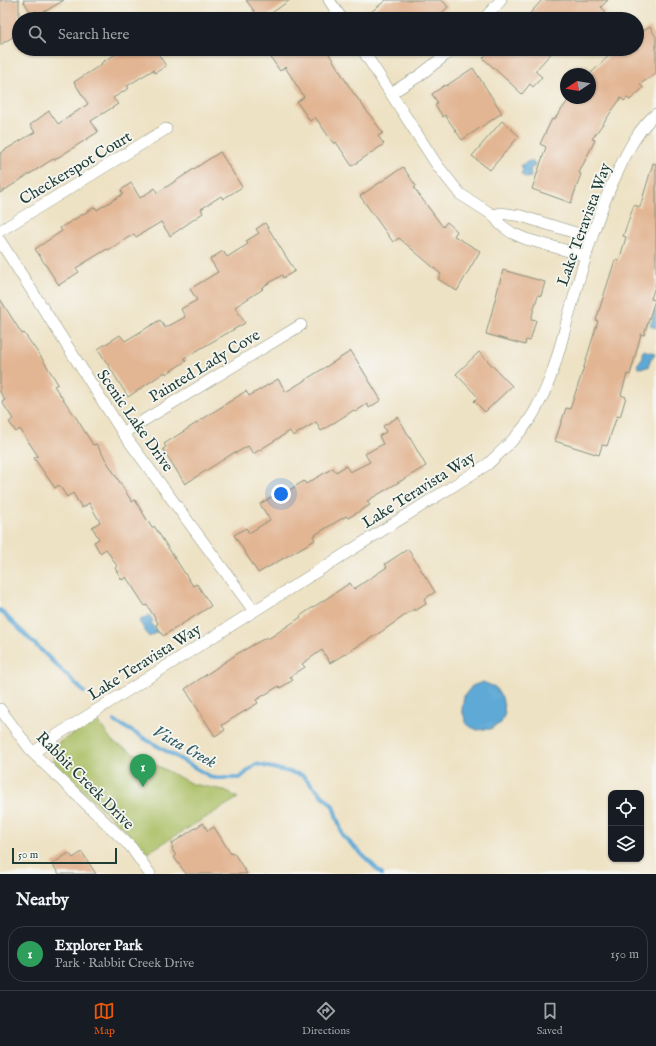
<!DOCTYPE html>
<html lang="en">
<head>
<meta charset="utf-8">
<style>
  :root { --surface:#171b24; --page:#20242c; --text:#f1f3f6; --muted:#9ea1a6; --line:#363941; --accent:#ea580c }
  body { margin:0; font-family:"IM FELL English",serif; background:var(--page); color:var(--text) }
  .controls { position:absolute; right:12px; bottom:12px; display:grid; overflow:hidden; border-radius:8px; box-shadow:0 1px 3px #0004 }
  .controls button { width:36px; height:36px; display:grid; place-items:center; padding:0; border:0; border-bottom:1px solid var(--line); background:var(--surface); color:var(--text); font:20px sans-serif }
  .compass { position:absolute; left:560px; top:68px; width:36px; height:36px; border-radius:50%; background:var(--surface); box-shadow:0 1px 3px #0004; rotate:258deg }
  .scale { position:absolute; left:12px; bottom:10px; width:105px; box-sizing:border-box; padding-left:4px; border:2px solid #1f3d34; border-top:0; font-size:11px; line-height:14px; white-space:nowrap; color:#1f3d34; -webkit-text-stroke:3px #f6f6f2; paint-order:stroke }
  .you { position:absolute; left:281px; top:494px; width:14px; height:14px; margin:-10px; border:3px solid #fff; border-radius:50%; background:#1a73e8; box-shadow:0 0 0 6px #1a73e833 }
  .badge { display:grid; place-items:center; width:26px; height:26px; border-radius:50%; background:var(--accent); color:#fff; font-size:13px; font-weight:700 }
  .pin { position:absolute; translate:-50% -33px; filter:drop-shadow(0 1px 2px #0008) }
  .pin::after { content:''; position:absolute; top:21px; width:14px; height:12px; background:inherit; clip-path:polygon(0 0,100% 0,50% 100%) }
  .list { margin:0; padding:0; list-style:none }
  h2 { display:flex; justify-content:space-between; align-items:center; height:52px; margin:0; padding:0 16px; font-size:17px }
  h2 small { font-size:13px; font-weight:400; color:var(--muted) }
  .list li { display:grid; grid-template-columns:26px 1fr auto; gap:12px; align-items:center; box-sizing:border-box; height:56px; margin:0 8px 8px; padding:0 8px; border:1px solid var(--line); border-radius:16px }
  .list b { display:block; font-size:15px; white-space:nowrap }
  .list p { margin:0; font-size:13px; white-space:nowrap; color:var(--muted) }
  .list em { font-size:13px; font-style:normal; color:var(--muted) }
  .icon { flex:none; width:22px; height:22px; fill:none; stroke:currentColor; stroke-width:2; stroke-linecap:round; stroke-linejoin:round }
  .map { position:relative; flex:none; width:656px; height:874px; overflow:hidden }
  .search { position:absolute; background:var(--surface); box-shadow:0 1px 3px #0004; left:12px; right:12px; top:12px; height:44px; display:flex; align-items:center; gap:10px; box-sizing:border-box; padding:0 14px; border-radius:22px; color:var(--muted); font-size:15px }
  .sheet { height:116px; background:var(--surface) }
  nav { display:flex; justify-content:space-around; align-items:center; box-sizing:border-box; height:56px; border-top:1px solid var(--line); background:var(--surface); font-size:11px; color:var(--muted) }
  nav a { display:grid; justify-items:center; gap:2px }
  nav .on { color:var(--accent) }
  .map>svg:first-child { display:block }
</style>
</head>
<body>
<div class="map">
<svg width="656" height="874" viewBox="0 0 656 874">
  <rect width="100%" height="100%" fill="#f6f6f2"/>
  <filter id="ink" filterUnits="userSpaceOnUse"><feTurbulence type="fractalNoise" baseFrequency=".025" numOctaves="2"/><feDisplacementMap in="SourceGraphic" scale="8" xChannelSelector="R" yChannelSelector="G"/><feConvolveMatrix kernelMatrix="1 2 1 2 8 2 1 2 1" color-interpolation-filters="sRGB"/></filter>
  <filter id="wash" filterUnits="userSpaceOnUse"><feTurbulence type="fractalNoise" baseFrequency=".012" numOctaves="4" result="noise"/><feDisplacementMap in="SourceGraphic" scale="16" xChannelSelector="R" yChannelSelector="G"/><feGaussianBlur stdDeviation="0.9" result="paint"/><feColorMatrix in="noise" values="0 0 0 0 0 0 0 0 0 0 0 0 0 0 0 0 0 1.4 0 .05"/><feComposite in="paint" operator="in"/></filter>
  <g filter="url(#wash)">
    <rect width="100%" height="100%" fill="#eee2c4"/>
    <path fill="#aabe62" stroke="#647e4b" d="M97,720L113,742L192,784L224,790L238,798L147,853L129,834L55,764C52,755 52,751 58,743Z"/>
    <g fill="#5ea9d6" stroke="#3e7385">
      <path d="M530,161H533L535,166L530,169L531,177L526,178L521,174L523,170L521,165Z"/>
      <path d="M655,311H656V328L650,326Z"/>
      <path d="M644,350L650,352H653L655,355L651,358L648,367L639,368L637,365L642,358V353Z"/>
      <path d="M149,615L153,621L151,623L157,632L149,637L139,621Z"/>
      <path d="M483,682L495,687L502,697L505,713L501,723L490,729L477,730L467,725L462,710L464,696L472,686Z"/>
    </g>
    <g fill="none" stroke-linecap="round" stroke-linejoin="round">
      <g stroke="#5ea9d6" stroke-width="4">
        <path d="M0,610L84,692"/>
        <path d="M114,721L213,778H240L256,764L302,775L333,806L343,836L382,874"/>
      </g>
    </g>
    <g id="blocks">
      <g fill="#e2b593">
        <path d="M0,0H19V33L0,45Z"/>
        <path d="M23,0H64L34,18Z"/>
        <path d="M246,0H290L263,19H260Z"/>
        <path d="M386,0H442L448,7L435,19H377L371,12Z"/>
        <path d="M542,0H608L601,7L606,12L599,19H525Z"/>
        <path d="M650,27L656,37V74L640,84L643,88L630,100L627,98L624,101L621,98L592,139L595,140L579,173L581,174L571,203L532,189L546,147L540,144L552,119L554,120L570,98H590V74L616,49H637V35Z"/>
        <path d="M131,49H155L166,66L155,73L153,70L127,86L129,88L113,98L118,104L91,121L98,132L54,160L53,159L0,193V153L35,132L30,125L49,111L58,124L88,104L74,82L102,64L101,63L119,52L121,55Z"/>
        <path d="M265,49H326L352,91L383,133L378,136L384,144L352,166L336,142L334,144L315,117L310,121L297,102L304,97L285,67L280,71Z"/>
        <path d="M492,49H555L535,71L542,77L533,87L530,84L522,94L483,58Z"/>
        <path d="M473,68L502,113L462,140L445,115L443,117L435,105L438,103L432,94L445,85L446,86Z"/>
        <path d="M502,121L519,136L490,170L472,156Z"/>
        <path d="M220,152L242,187L223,199L221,196L201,209L203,213L170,236L161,222L136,237L134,234L108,250L107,249L76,268L79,272L59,285L35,249L62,231L60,228L95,207L97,210L123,194L121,190L131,183L140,198L155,188L157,193Z"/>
        <path d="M653,163L656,164V283L651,299L655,300L644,335L641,334L630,375L627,374L621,395L626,397L620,417L617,416L607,446L602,445L599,455L555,441L566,408L570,409L583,370L598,321L596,320L615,260L619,261L626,237L623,236L634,205L640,207Z"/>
        <path d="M403,167L416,186L414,188L443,227L447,222L457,231L454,236L480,251L457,291L438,279L441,274L399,238L393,242L360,196Z"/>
        <path d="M265,223L295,271L283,278L282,275L261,288L263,289L235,307L245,323L184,358L186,361L166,374L165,372L128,397L98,349L120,335L125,341L160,320L165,328L185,317L181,309L197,300L190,289L218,272L210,259L223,251L227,257L248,244L246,241L259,233L256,229Z"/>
        <path d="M503,270L545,282L541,296L538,295L531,319L536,320L530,341L526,340L525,345L486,334Z"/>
        <path d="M0,299L22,334L24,333L43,360L58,384L54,386L77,419L93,445L96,444L132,502L135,500L152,528L154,526L193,586L197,584L211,606L163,636L156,625L158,623L147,605L145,606L126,577L122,580L115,568L117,566L106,549L100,553L94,542L99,539L92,527L100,522L89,503L82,508L73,493L67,497L59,485L55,488L34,458L38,456L20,429L16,432L9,422L13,419L2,402L5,400L0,392Z"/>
        <path d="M351,351L381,400L369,408L367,404L355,412L354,410L321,431L316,422L293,436L290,431L253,454L248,446L236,453L235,452L185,484L163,449L166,447L164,444L246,391L249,396L278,379L286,392Z"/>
        <path d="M479,352L512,386L485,412L474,401L478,397L456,374Z"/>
        <path d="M398,417L426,466L367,501L370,505L348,518L346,516L313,536L315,540L258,573L234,535L246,528L249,533L270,520L260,504L273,496L275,499L304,481L306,484L333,468L336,472L346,466L350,472L370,462L365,454L383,444L379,436L386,432L383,426Z"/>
        <path d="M408,549L435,592L424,599L426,604L415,611L414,609L381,632L330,663L322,650L302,664L305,667L290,677L293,680L280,688L279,686L256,700L258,703L222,725L225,730L215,736L185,689L237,654L267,637L268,639L301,617L300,616L350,583L354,589L387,567L385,564Z"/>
        <path d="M203,823L208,831L214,827L231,854L234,853L247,874H186L174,857L176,856L172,849L173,848L171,844Z"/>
        <path d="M82,852L96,874H59L52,864L69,853L73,858Z"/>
      </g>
    </g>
  </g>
  <g filter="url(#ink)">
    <use href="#blocks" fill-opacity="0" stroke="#86907c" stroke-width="1"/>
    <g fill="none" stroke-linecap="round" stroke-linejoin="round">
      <g stroke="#86907c" stroke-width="12">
        <g id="street">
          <path d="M329,0L342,19"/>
          <path d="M484,19L501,0"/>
          <path d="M362,49L437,165L460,194L493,215L501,225L512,233L526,239L586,256"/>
          <path d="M391,93L419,76L453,49"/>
          <path d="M493,215L501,213L521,216L592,238"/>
          <path d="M0,231L166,129"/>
          <path d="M0,241L123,433L254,611"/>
          <path d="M123,433L301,325"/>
          <path d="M0,709L33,753L131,847L150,874"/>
          <path d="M33,753L57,735L488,464C506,447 526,429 537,407C552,380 559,351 567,321C582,270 595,217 619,169C628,150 639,128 656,114"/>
        </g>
      </g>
      <use href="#street" stroke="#fff" stroke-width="11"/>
    </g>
  </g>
  <g text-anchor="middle" stroke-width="3.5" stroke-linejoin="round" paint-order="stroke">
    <g font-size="16" fill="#1f3d34" stroke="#f6f6f2">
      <text transform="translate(75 167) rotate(-31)" y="6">Checkerspot Court</text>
      <text transform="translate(583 224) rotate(-70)" y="6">Lake Teravista Way</text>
      <text transform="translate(204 365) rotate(-31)" y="6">Painted Lady Cove</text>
      <text transform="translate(136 420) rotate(55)" y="6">Scenic Lake Drive</text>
      <text transform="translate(418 489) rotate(-32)" y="6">Lake Teravista Way</text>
      <text transform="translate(144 661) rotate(-32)" y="6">Lake Teravista Way</text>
      <text transform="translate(86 780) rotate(45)" y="6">Rabbit Creek Drive</text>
    </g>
    <g font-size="17" font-style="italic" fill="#325d65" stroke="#f6f6f2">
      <text transform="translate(185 746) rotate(29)" y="6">Vista Creek</text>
    </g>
  </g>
</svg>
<div class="controls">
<button><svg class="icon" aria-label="locate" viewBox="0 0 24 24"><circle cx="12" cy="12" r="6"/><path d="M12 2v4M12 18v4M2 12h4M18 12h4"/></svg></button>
<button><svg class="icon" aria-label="layers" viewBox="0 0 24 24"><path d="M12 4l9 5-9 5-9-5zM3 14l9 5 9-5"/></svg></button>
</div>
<svg class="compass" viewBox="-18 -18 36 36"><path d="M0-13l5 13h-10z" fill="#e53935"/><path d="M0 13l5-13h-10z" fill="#9ea1a6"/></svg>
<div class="scale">50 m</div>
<div class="you"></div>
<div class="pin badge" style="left:143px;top:787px;background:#2e9e5b">1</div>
<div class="search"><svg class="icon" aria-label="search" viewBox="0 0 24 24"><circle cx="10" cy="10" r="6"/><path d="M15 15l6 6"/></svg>Search here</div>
</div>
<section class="sheet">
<h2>Nearby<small></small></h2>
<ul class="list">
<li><span class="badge" style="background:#2e9e5b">1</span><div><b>Explorer Park</b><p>Park · Rabbit Creek Drive</p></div><em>150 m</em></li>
</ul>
</section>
<nav>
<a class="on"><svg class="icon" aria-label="map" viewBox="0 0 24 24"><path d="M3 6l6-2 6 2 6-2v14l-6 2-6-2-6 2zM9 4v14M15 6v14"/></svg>Map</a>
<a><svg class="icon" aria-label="directions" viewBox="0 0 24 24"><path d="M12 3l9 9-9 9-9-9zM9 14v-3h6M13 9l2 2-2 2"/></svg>Directions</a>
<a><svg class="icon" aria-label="saved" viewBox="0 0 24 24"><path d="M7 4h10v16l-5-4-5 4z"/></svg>Saved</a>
</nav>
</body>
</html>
